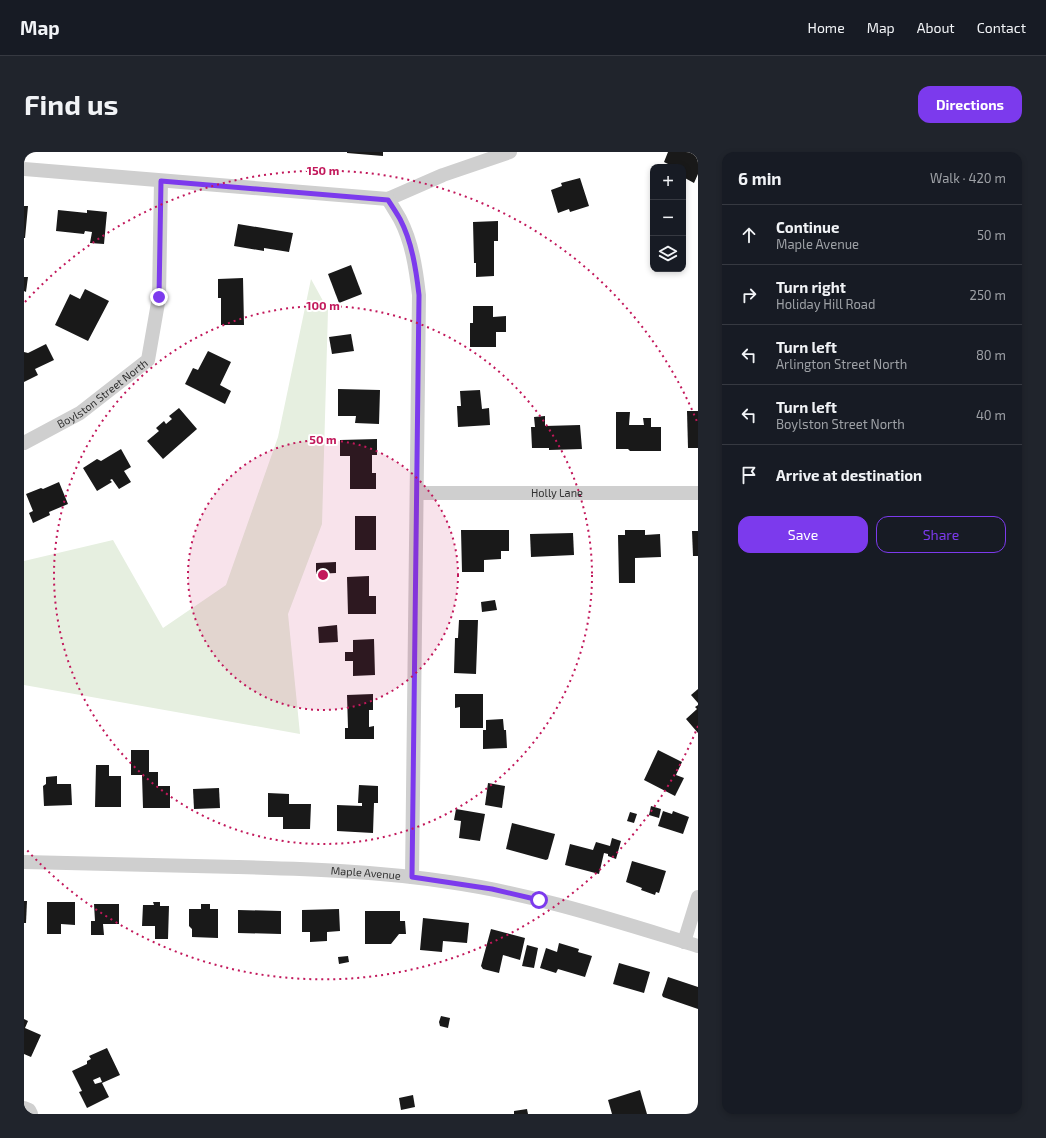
<!DOCTYPE html>
<html lang="en">
<head>
<meta charset="utf-8">
<style>
  :root { --surface:#171b24; --page:#20242c; --text:#f1f3f6; --muted:#9ea1a6; --line:#363941; --accent:#7c3aed }
  body { margin:0; font-family:"Exo 2",sans-serif; background:var(--page); color:var(--text) }
  .controls { position:absolute; right:12px; top:12px; display:grid; overflow:hidden; border-radius:8px; box-shadow:0 2px 6px #0003 }
  .controls button { width:36px; height:36px; display:grid; place-items:center; padding:0; border:0; border-bottom:1px solid var(--line); background:var(--surface); color:var(--text); font:20px sans-serif }
  .stop { position:absolute; width:12px; height:12px; margin:-9px; border:3px solid #7c3aed; border-radius:50%; background:#fff }
  .stop.end { background:#7c3aed; border-color:#fff; box-shadow:0 1px 4px #0008 }
  .list { margin:0; padding:0; list-style:none }
  h2 { display:flex; justify-content:space-between; align-items:center; height:52px; margin:0; padding:0 16px; font-size:17px }
  h2 small { font-size:13px; font-weight:400; color:var(--muted) }
  .list li { display:grid; grid-template-columns:26px 1fr auto; gap:12px; align-items:center; box-sizing:border-box; height:60px; padding:0 16px; border-top:1px solid var(--line) }
  .list b { display:block; font-size:15px; white-space:nowrap }
  .list p { margin:0; font-size:13px; white-space:nowrap; color:var(--muted) }
  .list em { font-size:13px; font-style:normal; color:var(--muted) }
  .actions { display:flex; gap:8px; padding:12px 16px }
  .actions a { flex:1; padding:9px 0; border:1px solid var(--accent); border-radius:12px; text-align:center; font-size:14px; color:var(--accent) }
  .actions .main { background:var(--accent); color:#fff }
  .icon { flex:none; width:22px; height:22px; fill:none; stroke:currentColor; stroke-width:2; stroke-linecap:round; stroke-linejoin:round }
  .map { position:relative; flex:none; width:674px; height:962px; overflow:hidden; border-radius:12px }
  header { display:flex; align-items:center; gap:24px; box-sizing:border-box; height:56px; padding:0 20px; background:var(--surface); border-bottom:1px solid var(--line) }
  header strong { font-size:19px }
  nav { display:flex; gap:22px; margin-inline-start:auto; font-size:14px }
  .intro { display:flex; align-items:center; justify-content:space-between; box-sizing:border-box; height:96px; padding:0 24px }
  h1 { margin:0; font-size:28px }
  .button { padding:10px 18px; border-radius:12px; background:var(--accent); color:#fff; font-size:14px; font-weight:700 }
  main { display:flex; gap:24px; padding:0 24px }
  aside { flex:1; background:var(--surface); border-radius:12px; box-shadow:0 2px 6px #0003 }
  .map>svg:first-child { display:block }
</style>
</head>
<body>
<header>
<strong>Map</strong>
<nav><a>Home</a><a>Map</a><a>About</a><a>Contact</a></nav>
</header>
<div class="intro"><h1>Find us</h1><a class="button">Directions</a></div>
<main>
<div class="map">
<svg width="674" height="962" viewBox="0 0 674 962">
  <rect width="100%" height="100%" fill="#fff"/>
  <path fill="#e6efe0" d="M287,127L304,158L298,372L264,462L276,582L0,533V409L89,388L139,476L202,433L254,285Z"/>
  <g fill="#191919" fill-rule="evenodd">
    <path d="M323,0H359V4L323,1Z"/>
    <path d="M644,0H674V22L670,31L659,25L661,20L659,19V15H650L640,10Z"/>
    <path d="M556,26L565,54L546,60L545,57L534,61L527,38L538,34L537,31Z"/>
    <path d="M0,54H4L1,86H0Z"/>
    <path d="M34,58L63,61V58L83,60L80,92L66,91L68,80L61,79L60,82L32,79Z"/>
    <path d="M474,69V89H470V124L452,125V111H450L449,70Z"/>
    <path d="M214,72L269,81L265,100L240,96V99L210,94Z"/>
    <path d="M327,113L338,142L315,151L304,122Z"/>
    <path d="M0,125H4L2,140L0,139Z"/>
    <path d="M219,126L220,173H197V146H194V127Z"/>
    <path d="M61,137L85,149L64,189L31,173L46,142L56,147Z"/>
    <path d="M449,154H469V165L482,164V180H472V195H446V171H449Z"/>
    <path d="M327,182L330,199L308,202L305,185Z"/>
    <path d="M22,192L30,208L11,217L14,223L0,230V200L4,201Z"/>
    <path d="M184,199L207,210L196,233L207,239L201,252L161,232L169,216L174,218Z"/>
    <path d="M314,237L356,238L355,272L331,271L332,264H314Z"/>
    <path d="M456,238L458,257L465,256L466,273L434,275L433,254H437L436,239Z"/>
    <path d="M155,256L173,277L139,307L123,289L135,279L132,276L140,269L142,272L148,267L145,264Z"/>
    <path d="M663,259H674V296H664Z"/>
    <path d="M592,260H606L605,273H620L619,266H627V275H637V299H606L604,297H592Z"/>
    <path d="M521,264V274L556,273L558,297L525,298V296H508L507,275H511L510,265Z"/>
    <path d="M353,287V303H348V321H352V337H326V304H316V288Z"/>
    <path d="M97,297L107,315L100,319L107,330L95,337L88,327L86,328L88,330L73,339L59,316L73,307L77,309Z"/>
    <path d="M35,330L44,352L25,360L26,363L9,371L5,361L9,359L2,342L17,336L19,337Z"/>
    <rect x="331" y="364" width="21" height="34"/>
    <path d="M437,378H485V399H477V407L460,408V420H438Z"/>
    <path d="M601,378H621V383L636,382L637,405L611,406V431H595L594,383H601Z"/>
    <path d="M668,379H674V404H669Z"/>
    <path d="M549,381L550,403L507,405L506,382Z"/>
    <path d="M312,410V421L292,422V411Z"/>
    <path d="M345,424V444H352V462H324L323,425Z"/>
    <path d="M471,448L473,458L458,460L457,450Z"/>
    <path d="M435,468H454L452,522L430,521L431,486H434Z"/>
    <path d="M313,473L314,490L295,491L294,475Z"/>
    <path d="M350,487L351,523L329,524V509H321V500H329V488Z"/>
    <path d="M674,537V551L667,543Z"/>
    <path d="M349,542V558H345V575L350,574V587H321V576H324L323,543Z"/>
    <path d="M431,542H459V576H436V555L431,556Z"/>
    <path d="M674,553V581L662,567L673,557L671,555Z"/>
    <path d="M479,567L480,578H482L483,596L459,597V578H462V568Z"/>
    <path d="M107,598H125V620H134V634H146V656H119L118,623H107Z"/>
    <path d="M634,598L658,610L652,623L660,626L651,644L620,628Z"/>
    <path d="M72,613H85V624H97V655H71Z"/>
    <path d="M33,624V632H47L48,653L20,654L19,634L22,632V625Z"/>
    <path d="M464,631L481,634L478,656L461,653Z"/>
    <path d="M335,633L354,634V651H350L349,681L313,679V653L338,654V651H334Z"/>
    <path d="M195,636L196,656L170,657L169,637Z"/>
    <path d="M244,641L265,642V652H287L286,677H259V665H244Z"/>
    <path d="M627,654L637,657L635,666L625,663Z"/>
    <path d="M432,657L461,662L456,689L435,686L437,669L430,668Z"/>
    <path d="M639,659L648,662L649,659L665,665L659,682L634,674Z"/>
    <path d="M606,660L613,662L610,671L603,669Z"/>
    <path d="M488,671L531,682L524,707L522,708L482,697Z"/>
    <path d="M588,686L597,689L592,707L584,704V702L580,701L575,722L541,713L546,692L569,698L572,690L586,694Z"/>
    <path d="M608,709L642,719L635,741L632,740L631,743L617,738L618,736L602,730Z"/>
    <path d="M0,749H3L2,771H0Z"/>
    <path d="M23,750H51V773L37,772V782H23Z"/>
    <path d="M129,750H136V754H145L144,787H131V774H118L119,753H130Z"/>
    <path d="M70,752H95V772H79L80,783H67V769H71Z"/>
    <path d="M177,752H186V757H194V786L168,785V777L165,774V757H177Z"/>
    <path d="M315,757L316,779L303,780V789L286,790V780H278V758Z"/>
    <path d="M214,758L257,759V782L214,781Z"/>
    <path d="M341,759H376V769H381L382,782H375L367,792H341Z"/>
    <path d="M399,766L445,771L443,791L419,789L418,800L396,798Z"/>
    <path d="M467,777L501,786L496,808L479,803L475,821L459,817L457,814Z"/>
    <path d="M535,791L555,797L554,800L568,804L561,825L534,817L532,821L516,816L522,796L533,800Z"/>
    <path d="M503,793L514,796L510,816L498,814Z"/>
    <path d="M324,804L325,810L315,812L314,805Z"/>
    <path d="M595,811L626,820L620,841L589,832Z"/>
    <path d="M644,825L674,835V857L639,845L638,843Z"/>
    <path d="M417,864L426,866L424,876L416,874L415,870Z"/>
    <path d="M0,867L4,869L1,876L17,883L7,905L0,902Z"/>
    <path d="M83,896L96,923L78,931L85,945L63,956L55,940L58,939L48,919L63,912V909L67,907L65,904ZM76,925L78,930L71,932L69,928Z"/>
    <path d="M616,938L623,962H588L584,948Z"/>
    <path d="M389,943L391,955L377,958L375,946Z"/>
    <path d="M503,957L504,962H490V959Z"/>
  </g>
  <g fill="none" stroke-linecap="round" stroke-linejoin="round">
    <g stroke="#cfcfcf" stroke-width="14">
      <path d="M0,17L364,47L419,23L486,0"/>
      <path d="M364,47C368,54 372,60 376,67C388,90 392,117 395,143L388,725"/>
      <path id="s1" d="M0,291L56,261L124,208L135,145L137,29"/>
      <path id="s2" d="M393,341H674"/>
      <path id="s3" d="M0,710C71,712 142,714 213,715C283,717 355,719 425,730C510,742 592,769 674,794"/>
      <path d="M660,790L674,745"/>
      <path d="M0,956L5,958L7,962"/>
    </g>
  </g>
  <g fill="none" stroke-linecap="round" stroke-linejoin="round">
    <path stroke="#7c3aed" stroke-width="5" d="M135,145L137,29L364,48C368,54 372,60 376,67C388,90 392,117 395,143L388,725L468,737L515,748"/>
  </g>
  <circle cx="299" cy="423" r="135" fill="#c2185b" fill-opacity=".12"/>
  <g fill="none" stroke="#c2185b" stroke-width="2" stroke-dasharray="2 4">
    <circle cx="299" cy="423" r="135"/>
    <circle cx="299" cy="423" r="269"/>
    <path d="M674 574A404 404 0 0 1 1 696M1 150A404 404 0 0 1 674 272"/>
  </g>
  <g text-anchor="middle" stroke-width="4" stroke-linejoin="round" paint-order="stroke">
    <g font-size="11" fill="#323232" stroke="#fff">
      <text dy="4" stroke="none"><textPath href="#s1" startOffset="93">Boylston Street North</textPath></text>
      <text dy="4" stroke="none"><textPath href="#s2" startOffset="140">Holly Lane</textPath></text>
      <text dy="4" stroke="none"><textPath href="#s3" startOffset="342">Maple Avenue</textPath></text>
    </g>
  </g>
  <circle cx="299" cy="423" r="6" fill="#c2185b" stroke="#fff" stroke-width="2"/>
  <g font-size="12" text-anchor="middle" font-weight="bold" fill="#c2185b" stroke="#fff" stroke-width="4" stroke-linejoin="round" paint-order="stroke">
    <text x="299" y="23">150 m</text>
    <text x="299" y="158">100 m</text>
    <text x="299" y="292">50 m</text>
  </g>
</svg>
<div class="controls">
<button>+</button>
<button>−</button>
<button><svg class="icon" aria-label="layers" viewBox="0 0 24 24"><path d="M12 4l9 5-9 5-9-5zM3 14l9 5 9-5"/></svg></button>
</div>
<div class="stop" style="left:515px;top:748px"></div>
<div class="stop end" style="left:135px;top:145px"></div>
</div>
<aside>
<h2>6 min<small>Walk · 420 m</small></h2>
<ul class="list">
<li><svg class="icon" aria-label="ahead" viewBox="0 0 24 24"><path d="M12 20V5M6 11l6-6 6 6"/></svg><div><b>Continue</b><p>Maple Avenue</p></div><em>50 m</em></li>
<li><svg class="icon" aria-label="right" viewBox="0 0 24 24"><path d="M7 20v-9h11M14 6l5 5-5 5"/></svg><div><b>Turn right</b><p>Holiday Hill Road</p></div><em>250 m</em></li>
<li><svg class="icon" aria-label="left" viewBox="0 0 24 24"><path d="M17 20v-9H6M10 6l-5 5 5 5"/></svg><div><b>Turn left</b><p>Arlington Street North</p></div><em>80 m</em></li>
<li><svg class="icon" aria-label="left" viewBox="0 0 24 24"><path d="M17 20v-9H6M10 6l-5 5 5 5"/></svg><div><b>Turn left</b><p>Boylston Street North</p></div><em>40 m</em></li>
<li><svg class="icon" aria-label="arrive" viewBox="0 0 24 24"><path d="M6 21V4h12l-3 4 3 4H6"/></svg><div><b>Arrive at destination</b></div></li>
</ul>
<div class="actions"><a class="main">Save</a><a>Share</a></div>
</aside>
</main>
</body>
</html>
